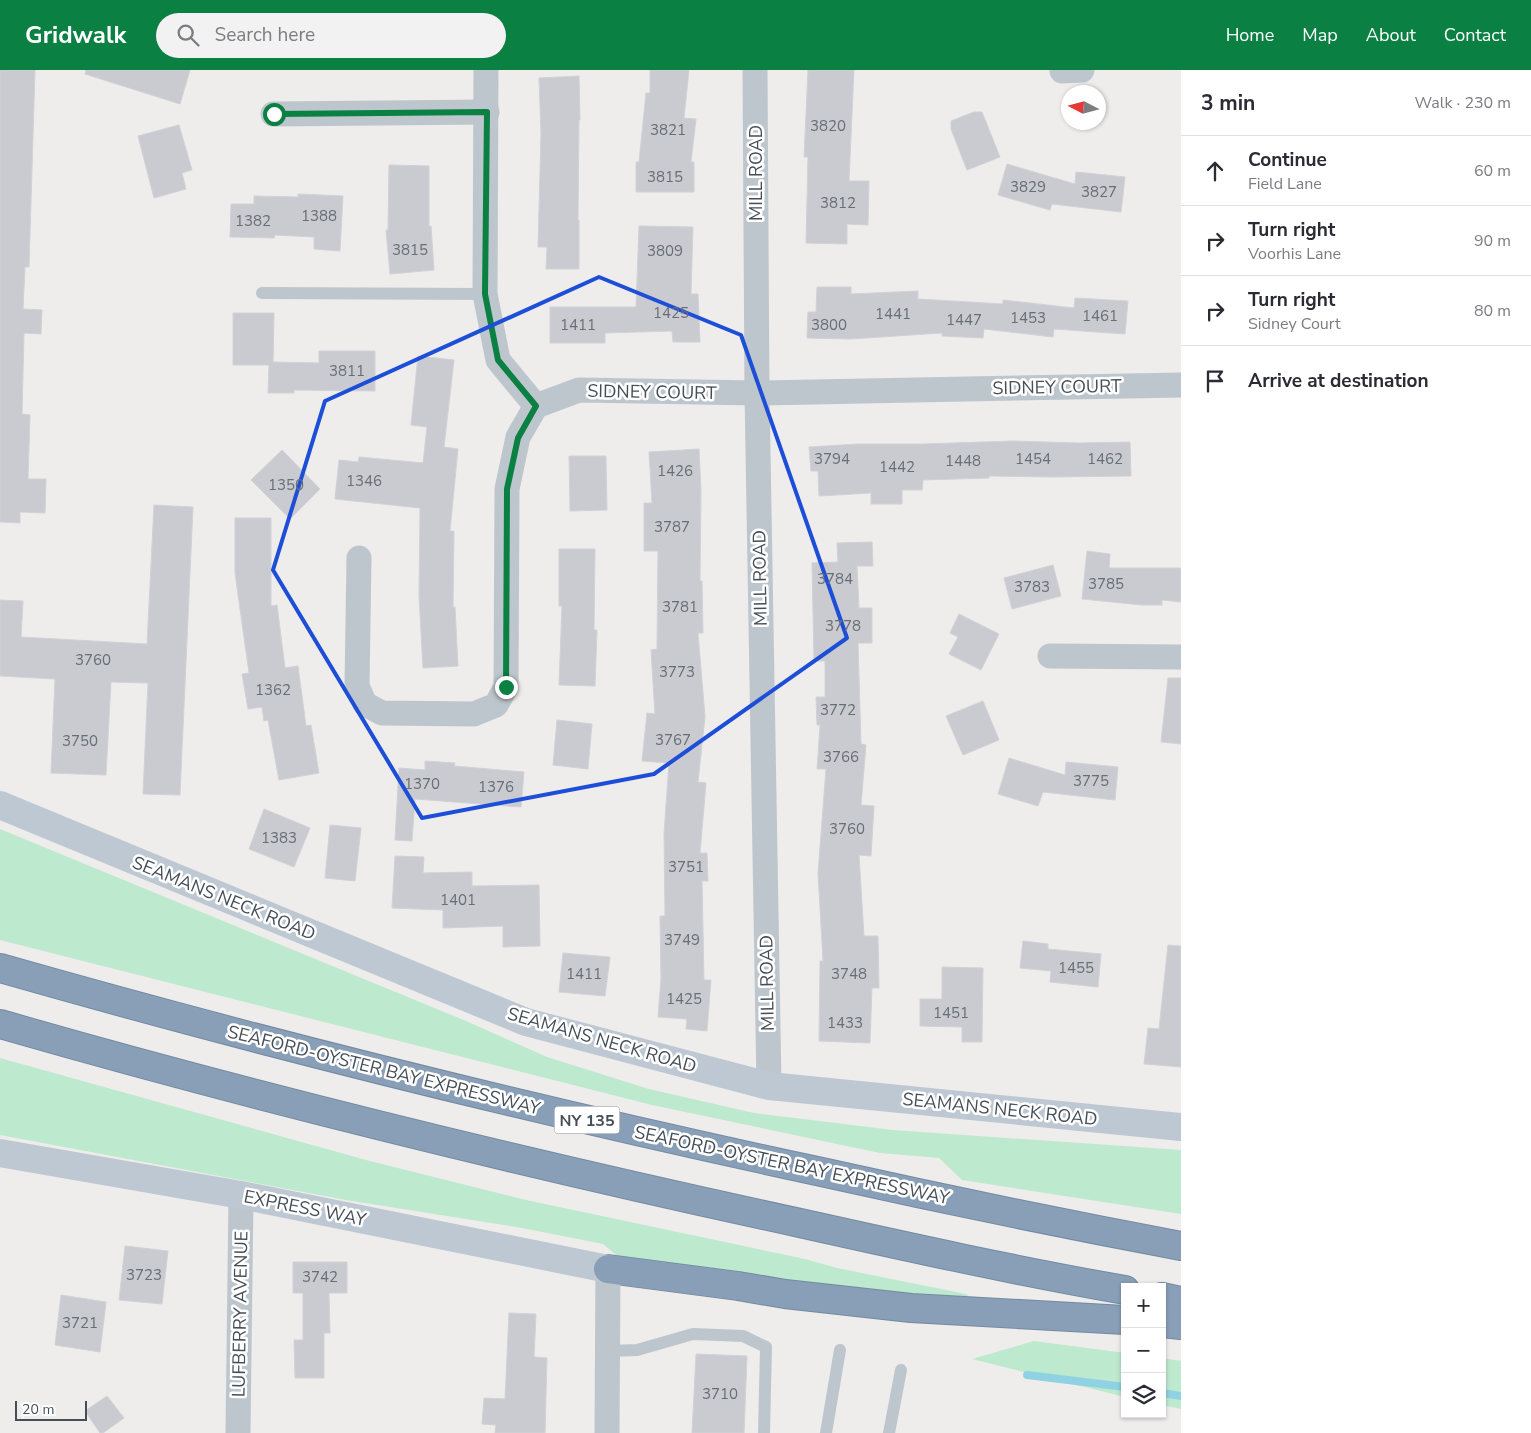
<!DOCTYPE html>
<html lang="en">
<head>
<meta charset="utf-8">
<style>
  :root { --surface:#fff; --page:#f2f2f3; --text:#2b2b33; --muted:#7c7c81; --line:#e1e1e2; --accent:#0b8043 }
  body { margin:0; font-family:"Nunito Sans",sans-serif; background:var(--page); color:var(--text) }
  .controls { position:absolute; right:15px; bottom:15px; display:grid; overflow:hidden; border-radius:0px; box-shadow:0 1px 4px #0004 }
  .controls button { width:45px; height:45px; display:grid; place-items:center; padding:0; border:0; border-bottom:1px solid var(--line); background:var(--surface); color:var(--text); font:25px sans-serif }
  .compass { position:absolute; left:1061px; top:15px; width:45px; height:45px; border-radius:50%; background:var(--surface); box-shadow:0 1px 4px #0004; rotate:276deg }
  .scale { position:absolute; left:15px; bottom:12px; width:72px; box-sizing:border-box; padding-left:5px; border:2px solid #464f57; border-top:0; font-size:14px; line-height:18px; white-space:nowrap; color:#464f57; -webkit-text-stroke:4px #fff; paint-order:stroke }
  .stop { position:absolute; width:15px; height:15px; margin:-11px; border:4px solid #0b8043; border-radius:50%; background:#fff }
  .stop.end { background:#0b8043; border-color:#fff; box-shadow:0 1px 5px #0008 }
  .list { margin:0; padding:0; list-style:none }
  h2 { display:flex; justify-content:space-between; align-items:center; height:65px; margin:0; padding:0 20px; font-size:21px }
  h2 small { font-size:16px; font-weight:400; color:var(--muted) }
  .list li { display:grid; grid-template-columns:32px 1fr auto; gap:15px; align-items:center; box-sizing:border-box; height:70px; padding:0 20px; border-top:1px solid var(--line) }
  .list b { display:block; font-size:19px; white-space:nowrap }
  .list p { margin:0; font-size:16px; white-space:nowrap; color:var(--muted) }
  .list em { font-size:16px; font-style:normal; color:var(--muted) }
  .icon { flex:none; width:28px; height:28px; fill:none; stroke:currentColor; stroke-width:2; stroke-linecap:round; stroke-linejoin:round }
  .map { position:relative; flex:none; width:1181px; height:1363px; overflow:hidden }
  header { display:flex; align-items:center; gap:30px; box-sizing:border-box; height:70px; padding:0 25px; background:var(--accent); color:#fff }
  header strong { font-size:24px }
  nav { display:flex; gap:28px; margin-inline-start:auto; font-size:18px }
  .search { width:350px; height:45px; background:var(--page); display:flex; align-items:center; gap:12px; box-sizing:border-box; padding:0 18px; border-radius:28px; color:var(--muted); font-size:19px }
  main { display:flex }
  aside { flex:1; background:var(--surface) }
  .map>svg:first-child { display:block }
</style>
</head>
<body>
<header>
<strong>Gridwalk</strong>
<div class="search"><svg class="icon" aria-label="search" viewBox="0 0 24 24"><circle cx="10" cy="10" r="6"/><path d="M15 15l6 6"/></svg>Search here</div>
<nav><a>Home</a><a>Map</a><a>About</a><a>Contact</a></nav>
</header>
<main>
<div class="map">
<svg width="1181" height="1363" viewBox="0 0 1181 1363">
  <rect width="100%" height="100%" fill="#efecec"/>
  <g fill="#bde9ce">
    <path d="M0,759L466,951L547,987L649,1019L754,1043L893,1060L1181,1080V1144L962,1110L939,1088L880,1083L652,1035L0,870Z"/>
    <path d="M0,988L366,1090L526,1130L805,1189L837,1198L966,1224L977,1233L804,1218L623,1191L603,1174L522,1158L346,1130L0,1065Z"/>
    <path d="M1034,1271L1125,1283V1327L972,1289Z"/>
    <path d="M1162,1288L1181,1291V1339L1162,1335Z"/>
  </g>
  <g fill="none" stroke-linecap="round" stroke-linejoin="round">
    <g stroke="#8ed2e3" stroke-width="8">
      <path d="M1027,1305L1125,1317"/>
      <path d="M1162,1323L1181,1326"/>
    </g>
  </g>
  <g fill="#cacbd0" stroke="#d0d2d7">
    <path d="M0,0H35L29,197H25L23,239L42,240L41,264L24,263L22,344L30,345L28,409H46L45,443L20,442V453L0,452Z"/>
    <path d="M86,0H190L180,34L85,4Z"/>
    <path d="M650,0H689L684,48L696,49L691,92H694V122H636V92H639L646,23H650Z"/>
    <path d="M808,0H854L849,111H869L868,155L847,154V174L806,173L808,87H804Z"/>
    <path d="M579,6L580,50H579L578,150H579V199H546L547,177H538L541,63L539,8Z"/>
    <path d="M974,42H982L1000,87L967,100L951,59V51Z"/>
    <path d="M179,55L192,100L182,103L186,119L154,128L138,66Z"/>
    <path d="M1007,94L1075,114L1076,102L1125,107L1121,142L1052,134L1050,140L998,125Z"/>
    <path d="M389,95L429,96V156H431L434,200L390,204L386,160H388Z"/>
    <path d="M298,124L343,126L340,181L314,179V167L275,165L274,168L230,167L231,134H254V126L298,127Z"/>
    <path d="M639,156L693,157L691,224H698L700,272H673L672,261L605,263V273H550V237H636Z"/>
    <path d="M817,217H851V224L918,221V229L1003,234V230L1074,238L1075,228L1128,231L1125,264L1054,259L1053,267L984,259L983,268L942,266V263L850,269L807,268L808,242H816Z"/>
    <path d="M233,243H274L273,292L319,293V281H375V321L294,320V323H268L269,295H233Z"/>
    <path d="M418,286L454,290L444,377L458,379L450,461H454L453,537H455L458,596L423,598L419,526L420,438L335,429L339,390L358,392L359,387L423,393L427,357L411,355Z"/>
    <path d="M1013,371L1079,373L1130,372L1131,406L1051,407L989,406V408L923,410L922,420H902V434H871V423L819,426L818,401H811L809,377L858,374H922Z"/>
    <path d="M699,379L701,421L700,511H702L703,563H698L705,647L698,712L706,713L700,783H707L708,811H702L704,910H711L707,961L686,959L687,949L658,947L661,909L660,846H665L664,764L669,693L642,691L647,643L655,644L651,580L657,579L658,481H644V433H652L649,382Z"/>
    <path d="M282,380L320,419L290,449L251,410Z"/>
    <path d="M569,386H606L607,440L570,441Z"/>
    <path d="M154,435L193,437L180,725L143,724L148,613L111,612L106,705L51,703L55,609L0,606V530L23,531L21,567L147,574Z"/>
    <path d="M235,448H271V536L277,535L285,598L298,596L306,656L311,655L319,703L279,710L268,650L264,651L262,637L248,639L242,604L249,603L235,503Z"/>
    <path d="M872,472L873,496H857L859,538H872V573H858L861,674L866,675L861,735L874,736L871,786L859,785L864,866H878L879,918H872L870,973L819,971L820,891H823L818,803L826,699H817L820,655H817L816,627H825V591H814L812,493L838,492L837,473Z"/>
    <path d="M559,479H595L594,560H597L595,616L559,615L562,536H559Z"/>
    <path d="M1087,481L1110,484L1109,498H1181V532L1162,530V535H1142L1082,529Z"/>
    <path d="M1053,495L1061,526L1012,539L1004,508Z"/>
    <path d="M959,544L999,564L981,600L949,584L958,567L950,563Z"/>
    <path d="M1168,608H1181V674L1161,672Z"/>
    <path d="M983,631L999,670L963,685L946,646Z"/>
    <path d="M557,650L592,654L588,699L553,695Z"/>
    <path d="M1009,688L1065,705L1066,692L1118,697L1115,730L1043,722L1038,736L998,724Z"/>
    <path d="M425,691L455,693L454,696L524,702L521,737L415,729L412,771L395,770L399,698L425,700Z"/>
    <path d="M264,739L310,758L294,797L249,779Z"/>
    <path d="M330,755L361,758L355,811L325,808Z"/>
    <path d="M395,786L424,787L423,803L472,802V816L539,815L540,876L503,877V856L443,858V840L392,838Z"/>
    <path d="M1023,871L1048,874V879L1101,884L1098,917L1050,912L1051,901L1020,898Z"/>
    <path d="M1168,875L1181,876V997L1144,994L1148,958L1159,959Z"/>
    <path d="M563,883L610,887L605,926L559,922Z"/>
    <path d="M942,897L983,898L982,972H962V957L920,956V929H942Z"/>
    <path d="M125,1176L168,1181L162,1234L119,1230Z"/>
    <path d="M293,1192H347V1223H329L330,1263H324V1308H295L294,1270H303V1223H293Z"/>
    <path d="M61,1225L106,1232L100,1282L55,1275Z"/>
    <path d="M509,1243L536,1244L534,1287L547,1288L545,1363H495L496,1355L482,1354L484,1328L505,1329Z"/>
    <path d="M696,1284L747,1286L744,1363H692Z"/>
    <path d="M107,1326L124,1348L103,1363H100L85,1341Z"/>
  </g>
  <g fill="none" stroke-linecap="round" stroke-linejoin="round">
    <g stroke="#738aa3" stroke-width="30">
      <g id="highway">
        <path d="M0,898C270,975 542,1042 817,1101C938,1128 1059,1153 1181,1176"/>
        <path d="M0,954C264,1030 532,1095 800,1153C908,1177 1016,1201 1125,1220"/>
        <path d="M608,1199L738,1216L785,1224L911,1238L1125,1250"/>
        <path d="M1162,1227L1181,1231"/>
        <path d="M1162,1253L1181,1255"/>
      </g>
    </g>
    <g stroke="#bec6cd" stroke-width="12">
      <path d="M262,223L485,224"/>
      <path d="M608,1281L637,1280L693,1264L743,1266L766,1277L764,1363"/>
      <path d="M826,1363L840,1280"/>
      <path d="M889,1363L901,1300"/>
    </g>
    <g stroke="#bec6cd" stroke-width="25">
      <path d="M486,0L485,224L498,290L536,336"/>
      <path d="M755,0L757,323L769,1016"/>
      <path d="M1062,1L1082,0"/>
      <path d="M273,44L487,42"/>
      <path d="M359,488L357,616L365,634L382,643L474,644L496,635L506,617L507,419L518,367L536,336L579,320L757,323L1181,315"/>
      <path d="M1050,586L1181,587"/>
      <path d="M238,1363L241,1125"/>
      <path d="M607,1363L608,1199"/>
    </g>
    <g stroke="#bec8d2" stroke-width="28">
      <path d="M0,735L526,952L769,1016L1181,1057"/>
      <path d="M0,1083L241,1125L608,1199"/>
    </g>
    <use href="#highway" stroke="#889fb7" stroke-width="28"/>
  </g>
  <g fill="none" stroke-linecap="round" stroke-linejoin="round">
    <path stroke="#0b8043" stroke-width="6" d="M274,44L487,42L485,224L498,290L536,336L518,368L507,419L506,617"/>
  </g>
  <path fill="none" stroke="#1d4ed8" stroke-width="4" stroke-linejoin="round" d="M599,207L741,265L847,568L654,704L422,748L273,500L325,331Z"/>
  <g text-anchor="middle" stroke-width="5" stroke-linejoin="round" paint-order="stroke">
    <g font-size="15" fill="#676e75">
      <text x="828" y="61">3820</text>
      <text x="668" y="65">3821</text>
      <text x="665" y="112">3815</text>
      <text x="1028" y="122">3829</text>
      <text x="1099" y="127">3827</text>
      <text x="838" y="138">3812</text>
      <text x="319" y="151">1388</text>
      <text x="253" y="156">1382</text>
      <text x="410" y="185">3815</text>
      <text x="665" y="186">3809</text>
      <text x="671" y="248">1425</text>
      <text x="893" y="249">1441</text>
      <text x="1100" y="251">1461</text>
      <text x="1028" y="253">1453</text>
      <text x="964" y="255">1447</text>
      <text x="578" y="260">1411</text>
      <text x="829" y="260">3800</text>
      <text x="347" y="306">3811</text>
      <text x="832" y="394">3794</text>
      <text x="1033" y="394">1454</text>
      <text x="1105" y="394">1462</text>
      <text x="963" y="396">1448</text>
      <text x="897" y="402">1442</text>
      <text x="675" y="406">1426</text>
      <text x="364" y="416">1346</text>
      <text x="286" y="420">1350</text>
      <text x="672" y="462">3787</text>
      <text x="835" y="514">3784</text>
      <text x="1106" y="519">3785</text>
      <text x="1032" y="522">3783</text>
      <text x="680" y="542">3781</text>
      <text x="843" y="561">3778</text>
      <text x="93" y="595">3760</text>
      <text x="677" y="607">3773</text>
      <text x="273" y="625">1362</text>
      <text x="838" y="645">3772</text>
      <text x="673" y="675">3767</text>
      <text x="80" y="676">3750</text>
      <text x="841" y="692">3766</text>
      <text x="1091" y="716">3775</text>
      <text x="422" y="719">1370</text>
      <text x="496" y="722">1376</text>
      <text x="847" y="764">3760</text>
      <text x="279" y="773">1383</text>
      <text x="686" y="802">3751</text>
      <text x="458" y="835">1401</text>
      <text x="682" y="875">3749</text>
      <text x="1076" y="903">1455</text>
      <text x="584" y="909">1411</text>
      <text x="849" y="909">3748</text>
      <text x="684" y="934">1425</text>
      <text x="951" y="948">1451</text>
      <text x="845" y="958">1433</text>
      <text x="144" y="1210">3723</text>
      <text x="320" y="1212">3742</text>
      <text x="80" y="1258">3721</text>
      <text x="720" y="1329">3710</text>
    </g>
    <rect fill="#fff" stroke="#7e8489" stroke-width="1" x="554.5" y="1036.5" width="65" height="27" rx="4"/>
    <g font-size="16" font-weight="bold" fill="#464f57">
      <text x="587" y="1056">NY 135</text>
    </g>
    <g font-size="18" fill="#464f57" stroke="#fff">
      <text transform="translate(756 103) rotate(-90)" y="6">MILL ROAD</text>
      <text transform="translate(1057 317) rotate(-1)" y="6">SIDNEY COURT</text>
      <text transform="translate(652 322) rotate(1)" y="6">SIDNEY COURT</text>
      <text transform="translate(760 508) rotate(-91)" y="6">MILL ROAD</text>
      <text transform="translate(224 828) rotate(22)" y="6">SEAMANS NECK ROAD</text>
      <text transform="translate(767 913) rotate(-91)" y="6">MILL ROAD</text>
      <text transform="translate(602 970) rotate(16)" y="6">SEAMANS NECK ROAD</text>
      <text transform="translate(384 1000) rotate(14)" y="6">SEAFORD-OYSTER BAY EXPRESSWAY</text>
      <text transform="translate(1000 1039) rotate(6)" y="6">SEAMANS NECK ROAD</text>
      <text transform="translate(792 1095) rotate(12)" y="6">SEAFORD-OYSTER BAY EXPRESSWAY</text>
      <text transform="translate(305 1138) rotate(11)" y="6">EXPRESS WAY</text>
      <text transform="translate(240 1244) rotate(-89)" y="6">LUFBERRY AVENUE</text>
    </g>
  </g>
</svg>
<div class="controls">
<button>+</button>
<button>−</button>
<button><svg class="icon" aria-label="layers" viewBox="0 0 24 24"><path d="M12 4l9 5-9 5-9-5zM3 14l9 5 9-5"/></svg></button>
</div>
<svg class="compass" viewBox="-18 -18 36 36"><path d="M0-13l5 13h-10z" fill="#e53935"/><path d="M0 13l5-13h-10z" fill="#7c7c81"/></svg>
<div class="scale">20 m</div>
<div class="stop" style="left:274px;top:44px"></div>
<div class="stop end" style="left:506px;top:617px"></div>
</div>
<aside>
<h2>3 min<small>Walk · 230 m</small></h2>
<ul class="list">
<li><svg class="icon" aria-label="ahead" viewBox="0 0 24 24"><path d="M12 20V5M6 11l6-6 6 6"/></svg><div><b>Continue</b><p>Field Lane</p></div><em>60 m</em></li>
<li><svg class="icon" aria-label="right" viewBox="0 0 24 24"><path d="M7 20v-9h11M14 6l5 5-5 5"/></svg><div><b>Turn right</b><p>Voorhis Lane</p></div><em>90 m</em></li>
<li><svg class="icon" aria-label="right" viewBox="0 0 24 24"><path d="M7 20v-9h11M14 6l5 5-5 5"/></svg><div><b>Turn right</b><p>Sidney Court</p></div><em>80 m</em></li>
<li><svg class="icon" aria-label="arrive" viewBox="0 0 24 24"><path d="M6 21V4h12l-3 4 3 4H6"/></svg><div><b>Arrive at destination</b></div></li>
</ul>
</aside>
</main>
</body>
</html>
